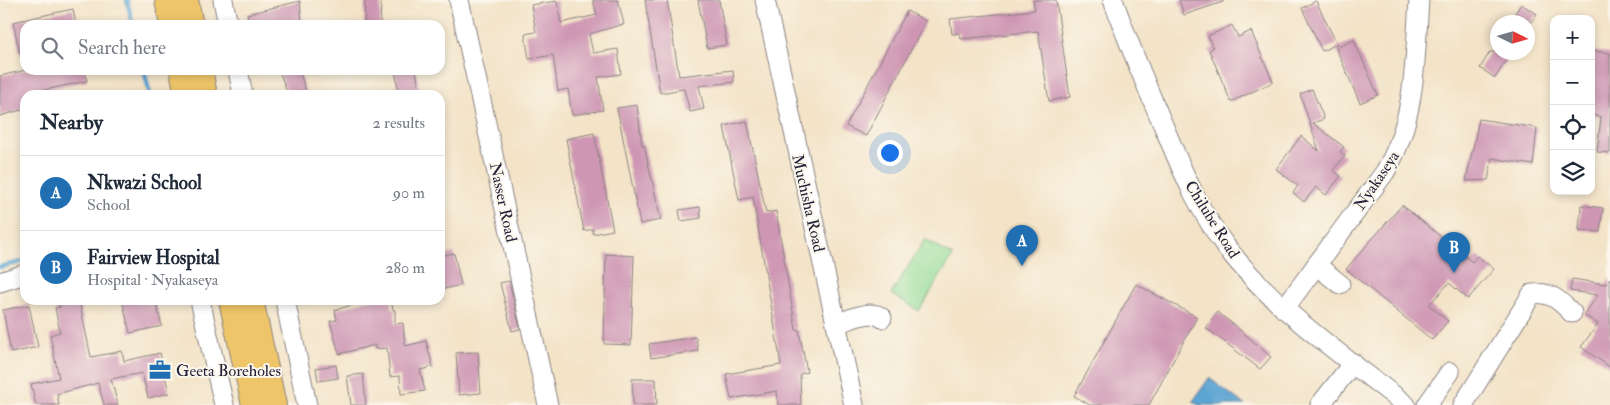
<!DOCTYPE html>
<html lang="en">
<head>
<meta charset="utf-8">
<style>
  :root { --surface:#fff; --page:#f2f2f3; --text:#1f2937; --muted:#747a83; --line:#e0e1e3; --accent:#1f6fb2 }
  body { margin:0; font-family:"IM FELL Double Pica",serif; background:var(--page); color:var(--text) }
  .controls { position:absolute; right:15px; top:15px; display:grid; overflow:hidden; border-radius:10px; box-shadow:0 2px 8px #0003 }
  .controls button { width:45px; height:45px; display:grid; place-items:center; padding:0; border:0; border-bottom:1px solid var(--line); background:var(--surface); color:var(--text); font:25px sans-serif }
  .compass { position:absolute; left:1490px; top:15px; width:45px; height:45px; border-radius:50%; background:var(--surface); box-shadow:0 2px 8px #0003; rotate:95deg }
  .you { position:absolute; left:889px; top:152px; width:18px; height:18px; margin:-12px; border:4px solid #fff; border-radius:50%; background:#1a73e8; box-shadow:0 0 0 8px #1a73e833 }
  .badge { display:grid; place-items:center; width:32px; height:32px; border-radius:50%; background:var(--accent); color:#fff; font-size:16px; font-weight:700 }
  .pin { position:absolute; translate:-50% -41px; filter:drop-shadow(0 1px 2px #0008) }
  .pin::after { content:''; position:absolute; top:26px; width:18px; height:15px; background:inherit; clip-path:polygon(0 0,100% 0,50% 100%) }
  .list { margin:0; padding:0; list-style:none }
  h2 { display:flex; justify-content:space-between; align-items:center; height:65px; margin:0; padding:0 20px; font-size:21px }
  h2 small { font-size:16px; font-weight:400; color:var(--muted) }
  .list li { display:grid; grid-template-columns:32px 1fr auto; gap:15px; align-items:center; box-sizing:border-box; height:75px; padding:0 20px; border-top:1px solid var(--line) }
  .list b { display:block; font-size:19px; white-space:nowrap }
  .list p { margin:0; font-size:16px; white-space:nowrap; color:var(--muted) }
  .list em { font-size:16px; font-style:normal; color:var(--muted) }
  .icon { flex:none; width:28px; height:28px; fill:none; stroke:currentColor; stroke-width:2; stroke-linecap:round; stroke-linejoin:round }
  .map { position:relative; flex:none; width:1610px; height:405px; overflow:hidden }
  .search { position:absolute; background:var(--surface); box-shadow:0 2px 8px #0003; left:20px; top:20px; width:425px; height:55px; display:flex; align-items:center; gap:12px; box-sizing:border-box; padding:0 18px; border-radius:15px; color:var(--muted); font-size:19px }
  .panel { position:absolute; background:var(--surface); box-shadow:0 2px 8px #0003; left:20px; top:90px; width:425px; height:215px; border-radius:15px }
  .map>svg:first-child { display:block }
</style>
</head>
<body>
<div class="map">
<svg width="1610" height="405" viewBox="0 0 1610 405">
  <rect width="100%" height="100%" fill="#fbf7ec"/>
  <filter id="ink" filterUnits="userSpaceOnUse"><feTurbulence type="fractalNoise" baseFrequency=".02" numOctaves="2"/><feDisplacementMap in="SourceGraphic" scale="10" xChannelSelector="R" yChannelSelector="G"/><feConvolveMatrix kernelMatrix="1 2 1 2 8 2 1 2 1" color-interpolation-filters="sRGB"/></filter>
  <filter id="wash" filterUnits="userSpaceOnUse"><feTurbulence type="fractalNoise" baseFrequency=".0096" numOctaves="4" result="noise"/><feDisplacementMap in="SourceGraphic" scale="20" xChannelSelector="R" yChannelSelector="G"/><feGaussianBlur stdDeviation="1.12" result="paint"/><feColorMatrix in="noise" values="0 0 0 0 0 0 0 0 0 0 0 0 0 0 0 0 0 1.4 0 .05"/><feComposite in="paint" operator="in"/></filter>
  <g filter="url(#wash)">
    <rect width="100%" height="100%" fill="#f3e3c7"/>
    <path fill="#92da94" stroke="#5a7e68" d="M925,239L953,256L919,311L891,294Z"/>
    <path fill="#5ba4d2" stroke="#3e6386" d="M1209,378L1245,405H1198L1193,401Z"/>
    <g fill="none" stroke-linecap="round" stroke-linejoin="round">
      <g stroke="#5ba4d2" stroke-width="4.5">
        <path d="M127,0L133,25"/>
        <path d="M144,70L150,95"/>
        <path d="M0,267L25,261"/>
      </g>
    </g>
    <g id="blocks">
      <g fill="#ce96b3">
        <path d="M365,0H381L380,25H364Z"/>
        <path d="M593,0H618L624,24L589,34L593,53L618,49L621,74L598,77L603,110L572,115L568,89L558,91L553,55L529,59L525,34L536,32L531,5L557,1L561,23L597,15Z"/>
        <path d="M645,0H667L679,76L733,70L734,82L699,86L704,109L690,112L684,89L660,93Z"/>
        <path d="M698,0H719L727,45L707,48Z"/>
        <path d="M1033,0H1056L1070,97L1049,101L1038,31L961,39L960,33L952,34L950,19L1035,10Z"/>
        <path d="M1179,0H1223V2L1184,15Z"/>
        <path d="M300,1L302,25H250L247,14Z"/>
        <path d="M1316,1L1337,44L1322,51L1302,8Z"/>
        <path d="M1521,4L1537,14L1531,22H1509Z"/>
        <path d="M73,9L76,25H25V54H20L13,22Z"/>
        <path d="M907,11L926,21L866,136L846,126Z"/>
        <path d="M1232,25L1238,37L1251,31L1273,82L1231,102L1209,50L1213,48L1208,36Z"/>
        <path d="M1354,40L1378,95L1360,103L1336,48Z"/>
        <path d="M1591,51L1610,53V153L1597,152L1601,117L1591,115Z"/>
        <path d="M1490,52H1512L1495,78L1480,68Z"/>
        <path d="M26,70H85L87,81L35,92L36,95H25V109L0,116V76Z"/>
        <path d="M279,70H299L307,95H288Z"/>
        <path d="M395,70H416L420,95H399Z"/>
        <path d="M1312,89L1324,119L1313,123L1344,147L1340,152L1345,156L1333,170L1341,176L1326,195L1316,187L1304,202L1293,193L1298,186L1276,169L1301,136L1319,151L1300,94Z"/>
        <path d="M637,105L642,145H644L661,220L640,224L617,108Z"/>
        <path d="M1479,119L1537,128L1533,165L1492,158L1488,180L1466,181Z"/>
        <path d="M747,121L766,213L776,211L796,330H799L807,372L800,374L801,405H778L777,391L731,399L726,374L781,365L753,197L739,200L724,126Z"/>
        <path d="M594,133L613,230L593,234V229L584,231L566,139Z"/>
        <path d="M1402,205L1472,262L1477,256L1494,269L1468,299L1449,283L1429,305L1448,321L1432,340L1346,269Z"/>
        <path d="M1581,205L1603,208L1600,232L1579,230Z"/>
        <path d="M700,207L701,218L681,221L679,210Z"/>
        <path d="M454,253L461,285L440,290V256Z"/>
        <path d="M606,254L634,256L631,345L604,344Z"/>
        <path d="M1610,278V367L1581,347L1598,324L1584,315L1598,295L1570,291L1572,279L1606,284Z"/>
        <path d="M509,281L520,329L512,331L500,283Z"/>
        <path d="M1136,284L1197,317L1149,405H1090L1074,396Z"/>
        <path d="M59,300H79L91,357L122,351L124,361L160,353L169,393L148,398L142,373L111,379L118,405H104L98,383L57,394L59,405H36L31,384L59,378L50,335L60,332L55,308L60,307Z"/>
        <path d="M122,300H155L162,326L130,333Z"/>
        <path d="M369,300H391L393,310H395V324L403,323L405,346L426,341L433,367L420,370L425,391L401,394L400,376L390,377L387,348L375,349V345L339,354L330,321L337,320L335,310Z"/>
        <path d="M29,305L38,347L11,353L3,310Z"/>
        <path d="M1217,312L1239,329L1271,357L1260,369L1206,328Z"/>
        <path d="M696,337L698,351L651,358L649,344Z"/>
        <path d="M478,352L481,393L459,395L456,353Z"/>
        <path d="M336,365L338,378L318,381L316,368Z"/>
        <path d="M363,374L366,405H351L347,376Z"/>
        <path d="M632,379H656L657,405H633Z"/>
      </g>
    </g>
  </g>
  <g filter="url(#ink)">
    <use href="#blocks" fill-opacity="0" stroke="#8a8281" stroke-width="1"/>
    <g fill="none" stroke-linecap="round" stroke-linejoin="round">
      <g stroke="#8a8281" stroke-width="21">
        <g id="minor">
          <path d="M223,0L228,25"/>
          <path d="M459,0L548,405"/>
          <path d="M765,0L854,405"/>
          <path d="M1113,0C1129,45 1148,90 1167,134C1183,173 1201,214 1227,248C1276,311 1344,356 1406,405"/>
          <path d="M238,70L243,95"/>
          <path d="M1316,265L1340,284"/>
          <path d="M0,282L25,274"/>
          <path d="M200,300L224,405"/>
          <path d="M285,300L307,405"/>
          <path d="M1284,309L1385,172C1416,120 1415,59 1419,0"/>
          <path d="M836,324C848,320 871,308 882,318"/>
          <path d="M1320,405L1353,363"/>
          <path d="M1427,405L1450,372"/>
          <path d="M1463,405L1532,294C1550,291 1559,300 1572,313"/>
        </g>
      </g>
      <g stroke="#8a8281" stroke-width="26">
        <g id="major">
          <path d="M167,0L172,25"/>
          <path d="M186,0L191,25"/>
          <path d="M182,70L187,95"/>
          <path d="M200,70L205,95"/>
          <path d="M231,300L254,405"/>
          <path d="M251,300L274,405"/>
        </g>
      </g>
      <use href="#minor" stroke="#fff" stroke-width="19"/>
      <use href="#major" stroke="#eec569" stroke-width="24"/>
    </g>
  </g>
  <defs>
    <g id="office-bare" transform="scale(1.725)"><path d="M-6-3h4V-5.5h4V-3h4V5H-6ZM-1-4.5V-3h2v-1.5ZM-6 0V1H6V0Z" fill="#1f6fb2" stroke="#fbf7ec" stroke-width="2.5" paint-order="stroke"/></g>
  </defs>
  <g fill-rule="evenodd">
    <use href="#office-bare" x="160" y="370"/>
  </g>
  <g text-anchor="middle" stroke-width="4" stroke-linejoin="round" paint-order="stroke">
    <g font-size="16" fill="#22223b" stroke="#fbf7ec">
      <text transform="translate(1376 180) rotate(-56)" y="6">Nyakaseya</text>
      <text transform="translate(504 202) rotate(78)" y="6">Nasser Road</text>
      <text transform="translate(809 203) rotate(77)" y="6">Muchisha Road</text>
      <text transform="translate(1213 219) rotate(58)" y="6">Chilube Road</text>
    </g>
    <g font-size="16" fill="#22223b" stroke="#fbf7ec" text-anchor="start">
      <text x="176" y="376">Geeta Boreholes</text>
    </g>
  </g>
</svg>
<div class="controls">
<button>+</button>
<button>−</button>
<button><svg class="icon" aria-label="locate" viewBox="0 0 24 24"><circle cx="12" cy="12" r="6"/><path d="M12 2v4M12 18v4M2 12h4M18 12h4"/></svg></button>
<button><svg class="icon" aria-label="layers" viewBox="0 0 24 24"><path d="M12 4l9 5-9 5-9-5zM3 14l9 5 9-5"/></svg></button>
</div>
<svg class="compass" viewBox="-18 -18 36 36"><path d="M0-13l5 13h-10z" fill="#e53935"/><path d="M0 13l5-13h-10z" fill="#747a83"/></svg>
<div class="you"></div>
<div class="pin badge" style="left:1022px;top:266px">A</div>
<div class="pin badge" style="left:1454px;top:273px">B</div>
<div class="search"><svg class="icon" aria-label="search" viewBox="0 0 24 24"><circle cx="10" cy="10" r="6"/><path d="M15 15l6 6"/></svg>Search here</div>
<section class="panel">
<h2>Nearby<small>2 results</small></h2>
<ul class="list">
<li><span class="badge">A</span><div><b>Nkwazi School</b><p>School</p></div><em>90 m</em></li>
<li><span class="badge">B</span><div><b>Fairview Hospital</b><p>Hospital · Nyakaseya</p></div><em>280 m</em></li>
</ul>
</section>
</div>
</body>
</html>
